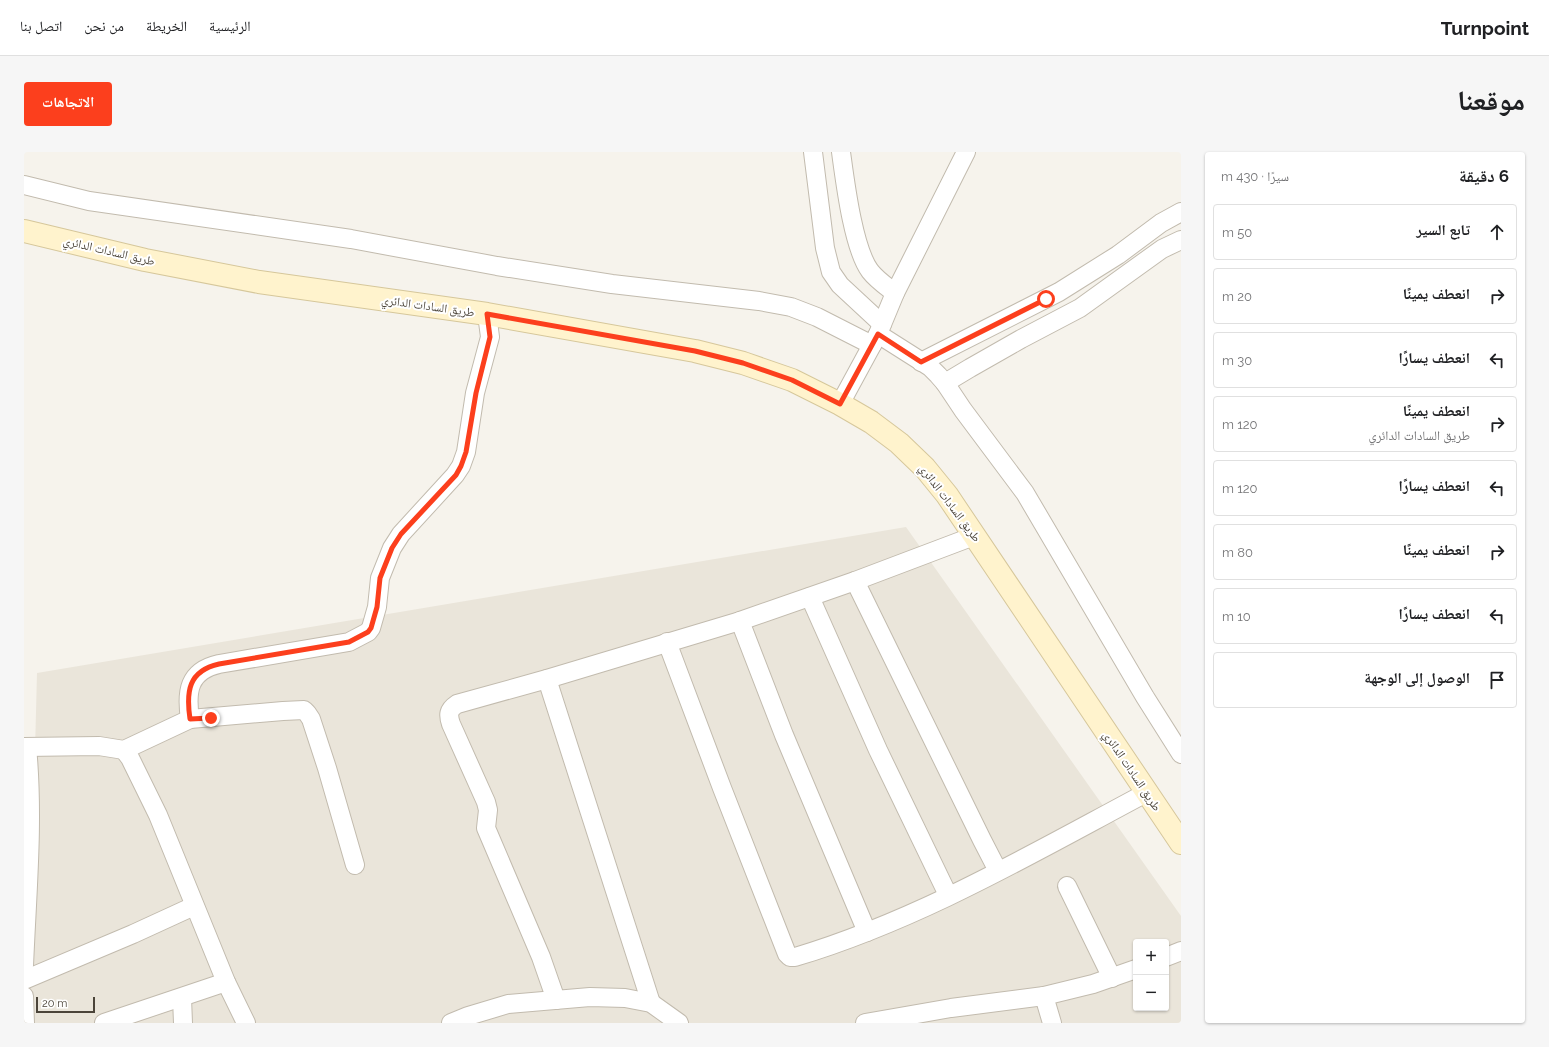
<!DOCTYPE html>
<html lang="ar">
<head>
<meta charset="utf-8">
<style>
  :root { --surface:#fff; --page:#f6f6f6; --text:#202124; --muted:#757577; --line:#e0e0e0; --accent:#fc3f1d }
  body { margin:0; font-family:Raleway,"Noto Naskh Arabic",sans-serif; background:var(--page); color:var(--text); direction:rtl }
  .controls { position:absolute; right:12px; bottom:12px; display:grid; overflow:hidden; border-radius:4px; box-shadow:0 1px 3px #0004 }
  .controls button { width:36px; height:36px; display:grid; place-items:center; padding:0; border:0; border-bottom:1px solid var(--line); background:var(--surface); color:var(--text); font:20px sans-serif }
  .scale { position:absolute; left:12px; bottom:10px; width:59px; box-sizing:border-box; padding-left:4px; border:2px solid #4b4439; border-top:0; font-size:11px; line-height:14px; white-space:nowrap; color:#4b4439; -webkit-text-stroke:3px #fff; paint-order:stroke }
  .stop { position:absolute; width:12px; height:12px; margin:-9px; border:3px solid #fc3f1d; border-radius:50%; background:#fff }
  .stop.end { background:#fc3f1d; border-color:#fff; box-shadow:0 1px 4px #0008 }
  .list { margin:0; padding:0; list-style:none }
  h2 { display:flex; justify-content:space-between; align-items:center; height:52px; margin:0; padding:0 16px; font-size:17px }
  h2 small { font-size:13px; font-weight:400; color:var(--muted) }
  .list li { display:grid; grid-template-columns:26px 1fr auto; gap:12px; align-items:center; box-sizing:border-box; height:56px; margin:0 8px 8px; padding:0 8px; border:1px solid var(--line); border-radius:4px }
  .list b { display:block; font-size:15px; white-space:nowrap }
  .list p { margin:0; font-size:13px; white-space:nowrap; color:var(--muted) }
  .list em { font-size:13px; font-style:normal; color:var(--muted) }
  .icon { flex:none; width:22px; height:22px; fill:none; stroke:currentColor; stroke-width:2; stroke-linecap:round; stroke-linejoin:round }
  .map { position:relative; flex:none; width:1157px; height:871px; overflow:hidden; direction:ltr; border-radius:4px }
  header { display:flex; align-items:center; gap:24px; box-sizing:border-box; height:56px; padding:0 20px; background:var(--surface); border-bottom:1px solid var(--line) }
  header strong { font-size:19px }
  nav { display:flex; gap:22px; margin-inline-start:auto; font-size:14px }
  .intro { display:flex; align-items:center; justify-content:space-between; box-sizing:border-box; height:96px; padding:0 24px }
  h1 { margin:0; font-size:28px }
  .button { padding:10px 18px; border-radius:4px; background:var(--accent); color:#fff; font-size:14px; font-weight:700 }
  main { display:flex; gap:24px; padding:0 24px }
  aside { flex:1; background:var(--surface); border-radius:4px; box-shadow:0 1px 3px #0004 }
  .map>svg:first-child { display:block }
</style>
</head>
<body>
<header>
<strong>Turnpoint</strong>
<nav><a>الرئيسية</a><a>الخريطة</a><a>من نحن</a><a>اتصل بنا</a></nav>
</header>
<div class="intro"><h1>موقعنا</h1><a class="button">الاتجاهات</a></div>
<main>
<aside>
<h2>6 دقيقة<small>سيرًا · 430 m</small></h2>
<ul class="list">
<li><svg class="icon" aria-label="ahead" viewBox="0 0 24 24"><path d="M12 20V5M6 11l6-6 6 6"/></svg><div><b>تابع السير</b></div><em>50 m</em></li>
<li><svg class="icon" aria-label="right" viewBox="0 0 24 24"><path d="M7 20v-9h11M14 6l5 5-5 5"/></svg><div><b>انعطف يمينًا</b></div><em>20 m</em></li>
<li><svg class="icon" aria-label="left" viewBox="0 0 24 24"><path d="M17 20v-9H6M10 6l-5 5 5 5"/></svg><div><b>انعطف يسارًا</b></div><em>30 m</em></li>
<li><svg class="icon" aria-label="right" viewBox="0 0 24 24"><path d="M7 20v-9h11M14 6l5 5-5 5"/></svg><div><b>انعطف يمينًا</b><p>طريق السادات الدائري</p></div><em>120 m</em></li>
<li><svg class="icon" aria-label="left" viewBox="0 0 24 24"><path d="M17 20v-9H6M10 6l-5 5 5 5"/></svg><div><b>انعطف يسارًا</b></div><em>120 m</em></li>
<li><svg class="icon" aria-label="right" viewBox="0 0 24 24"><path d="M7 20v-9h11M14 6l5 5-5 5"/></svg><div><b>انعطف يمينًا</b></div><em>80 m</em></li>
<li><svg class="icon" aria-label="left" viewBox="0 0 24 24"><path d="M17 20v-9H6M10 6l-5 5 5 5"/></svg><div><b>انعطف يسارًا</b></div><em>10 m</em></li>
<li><svg class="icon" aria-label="arrive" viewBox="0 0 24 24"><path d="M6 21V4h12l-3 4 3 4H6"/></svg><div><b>الوصول إلى الوجهة</b></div></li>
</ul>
</aside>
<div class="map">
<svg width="1157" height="871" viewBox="0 0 1157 871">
  <rect width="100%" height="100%" fill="#f6f3ec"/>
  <path fill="#eae5da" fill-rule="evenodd" d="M882,375L1157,764V871H4L13,521ZM1112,790H1142V856H1112Z"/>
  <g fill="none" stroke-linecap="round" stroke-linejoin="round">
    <g stroke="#c2bbae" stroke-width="20">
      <g id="minor">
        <path d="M789,0L801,96L807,120L816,133L858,172"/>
        <path d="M817,0C821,29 829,96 846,119C853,128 862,134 871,141"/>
        <path d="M0,33L65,49L327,87L473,114L588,132L735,149L767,155L793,165L848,193"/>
        <path d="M854,182L906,215L914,223L921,231L939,258L1001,341L1121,545L1157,602"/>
        <path d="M897,210L1035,140L1094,103L1137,71L1157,60"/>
        <path d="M921,231L946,216L997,187L1056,156L1138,97L1157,88"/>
        <path d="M816,252L854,182L871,141L942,0"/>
        <path d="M831,429L958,688L974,719"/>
        <path d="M786,445L854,598L924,743"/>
        <path d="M716,469L760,583L843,780"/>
        <path d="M643,490L698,636L763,802L766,805H771C895,768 1009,701 1122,641"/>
        <path d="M523,527L627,851"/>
        <path d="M166,567C162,540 164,519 195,512L325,490L344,480L347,476L353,455L356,426L368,396L377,382L431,323L437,314L442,300L451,241L466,185L463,162"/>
        <path d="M0,595L75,594L100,598L166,567L259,559L280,558L283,561L287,567L303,616L331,713"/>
        <path d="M100,598L106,606L134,663L202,830L222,871"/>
        <path d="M1043,734L1088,826"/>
        <path d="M1142,805L1157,799"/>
        <path d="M0,814C3,741 10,667 3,595"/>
        <path d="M0,828L109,782L170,754"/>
        <path d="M0,844L1,871"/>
        <path d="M1020,844L1028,871"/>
        <path d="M158,846L159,871"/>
        <path d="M532,848L517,805L462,676L464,658L462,650L427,572C424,563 424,558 433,552L523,527L716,469L831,429L950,384"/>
        <path d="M80,871L202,830"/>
        <path d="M427,871L444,864L484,852L566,845L601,846L627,851L655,871"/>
        <path d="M841,871L927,856L1020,844L1069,832L1112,817"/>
      </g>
    </g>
    <g stroke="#d6c79b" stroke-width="24">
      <path id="secondary" d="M0,79L121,108L235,130L463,162L671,199L719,211L768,228L816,252L847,270L875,291L901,316L923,343L1157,691"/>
    </g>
    <use href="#minor" stroke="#fff" stroke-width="18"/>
    <use href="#secondary" stroke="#fff3cd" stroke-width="22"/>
  </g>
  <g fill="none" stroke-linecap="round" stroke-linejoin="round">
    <path stroke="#fc3f1d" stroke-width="5" d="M187,566L166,567C162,540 164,519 195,512L325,490L344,480L347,476L353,455L356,426L368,396L377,382L432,323L437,314L442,300L452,241L466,185L463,162L671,199L719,211L768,228L816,252L854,182L897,210L1022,147"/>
  </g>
  <g text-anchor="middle" stroke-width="4" stroke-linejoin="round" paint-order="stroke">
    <g font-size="12" fill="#4b4439" stroke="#fff">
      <text transform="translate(85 99) rotate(13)" y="4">طريق السادات الدائري</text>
      <text transform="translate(404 154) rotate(8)" y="4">طريق السادات الدائري</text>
      <text transform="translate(926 351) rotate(53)" y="4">طريق السادات الدائري</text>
      <text transform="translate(1108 619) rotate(56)" y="4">طريق السادات الدائري</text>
    </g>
  </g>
</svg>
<div class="controls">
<button>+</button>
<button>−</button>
</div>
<div class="scale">20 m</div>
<div class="stop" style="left:1022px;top:147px"></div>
<div class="stop end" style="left:187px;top:566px"></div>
</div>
</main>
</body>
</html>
